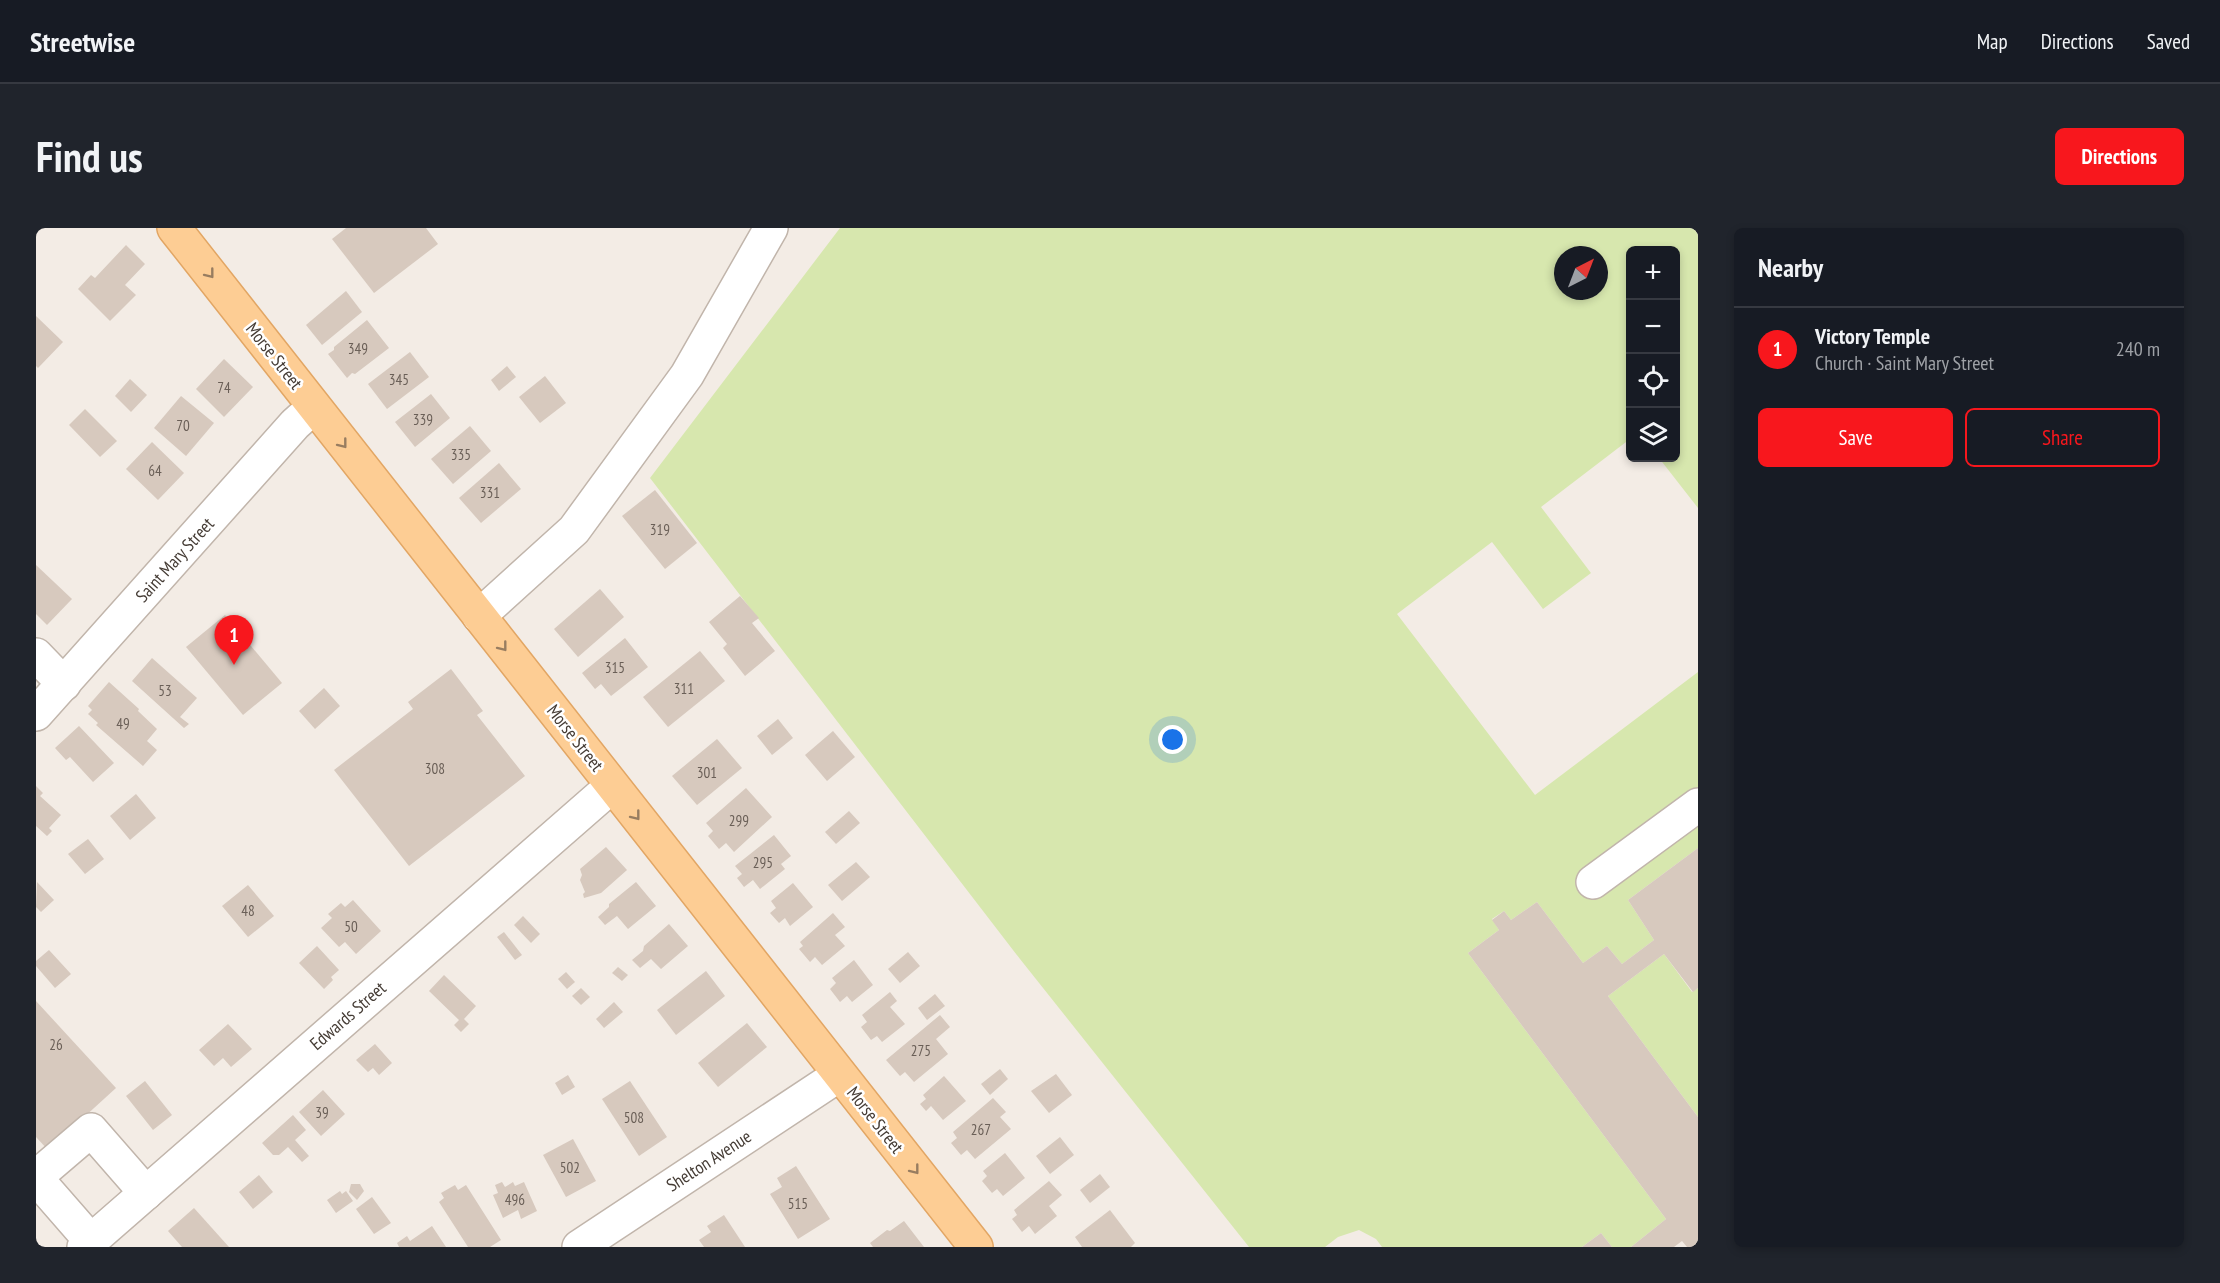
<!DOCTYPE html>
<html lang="en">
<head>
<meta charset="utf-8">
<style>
  :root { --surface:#171b24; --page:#20242c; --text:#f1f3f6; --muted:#9ea1a6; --line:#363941; --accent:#f8171d }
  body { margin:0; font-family:"PT Sans Narrow",sans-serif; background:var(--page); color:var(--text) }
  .controls { position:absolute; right:18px; top:18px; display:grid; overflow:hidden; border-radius:9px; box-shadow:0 3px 9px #0003 }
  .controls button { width:54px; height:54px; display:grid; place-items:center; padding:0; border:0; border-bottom:2px solid var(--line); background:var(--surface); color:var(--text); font:30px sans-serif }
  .compass { position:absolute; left:1518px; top:18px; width:54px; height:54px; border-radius:50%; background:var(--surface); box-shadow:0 3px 9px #0003; rotate:42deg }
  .you { position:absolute; left:1137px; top:512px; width:21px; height:21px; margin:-15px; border:4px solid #fff; border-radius:50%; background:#1a73e8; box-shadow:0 0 0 9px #1a73e833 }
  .badge { display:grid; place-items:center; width:39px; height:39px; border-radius:50%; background:var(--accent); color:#fff; font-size:20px; font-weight:700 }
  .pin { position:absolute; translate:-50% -50px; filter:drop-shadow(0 2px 3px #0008) }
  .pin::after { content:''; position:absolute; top:32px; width:21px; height:18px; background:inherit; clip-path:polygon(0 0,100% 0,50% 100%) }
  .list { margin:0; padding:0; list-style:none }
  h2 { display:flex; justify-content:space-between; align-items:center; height:78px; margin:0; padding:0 24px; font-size:26px }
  h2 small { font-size:20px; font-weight:400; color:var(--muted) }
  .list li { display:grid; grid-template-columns:39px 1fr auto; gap:18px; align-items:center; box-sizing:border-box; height:84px; padding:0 24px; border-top:2px solid var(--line) }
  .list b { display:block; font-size:22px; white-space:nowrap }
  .list p { margin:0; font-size:20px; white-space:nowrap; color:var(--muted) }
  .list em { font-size:20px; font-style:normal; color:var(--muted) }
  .actions { display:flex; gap:12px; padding:18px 24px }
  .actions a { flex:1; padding:14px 0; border:2px solid var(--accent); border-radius:9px; text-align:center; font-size:21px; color:var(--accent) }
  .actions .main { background:var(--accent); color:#fff }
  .icon { flex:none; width:33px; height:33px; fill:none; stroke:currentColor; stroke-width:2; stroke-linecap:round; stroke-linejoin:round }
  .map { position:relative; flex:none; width:1662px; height:1019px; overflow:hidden; border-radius:9px }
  header { display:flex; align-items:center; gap:36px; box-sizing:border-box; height:84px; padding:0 30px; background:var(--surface); border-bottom:2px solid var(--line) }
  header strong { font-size:28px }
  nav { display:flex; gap:33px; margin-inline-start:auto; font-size:21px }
  .intro { display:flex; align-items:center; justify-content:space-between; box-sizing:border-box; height:144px; padding:0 36px }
  h1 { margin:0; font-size:42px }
  .button { padding:15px 27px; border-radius:9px; background:var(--accent); color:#fff; font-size:21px; font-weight:700 }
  main { display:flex; gap:36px; padding:0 36px }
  aside { flex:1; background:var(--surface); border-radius:9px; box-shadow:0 3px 9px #0003 }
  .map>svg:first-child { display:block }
</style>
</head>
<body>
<header>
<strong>Streetwise</strong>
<nav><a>Map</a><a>Directions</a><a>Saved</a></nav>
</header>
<div class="intro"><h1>Find us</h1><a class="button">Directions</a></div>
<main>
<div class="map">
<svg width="1662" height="1019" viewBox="0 0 1662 1019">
  <rect width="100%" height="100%" fill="#f3ece5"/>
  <g fill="#d7e7ae" fill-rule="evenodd">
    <path d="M804,0H1658L1662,4V280L1623,230H1640V22H1594V211L1505,279L1555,345L1507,381L1456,314L1361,386L1499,567L1662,444V620L1592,672L1618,712L1586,736L1571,718L1547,735L1501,674L1475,692L1468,683L1456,691L1463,702L1432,725L1630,991L1595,1019H1576L1565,1005L1546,1019H1346L1340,1011L1323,1002L1302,1009L1289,1019H1213L984,731L614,250ZM1527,27H1563V63H1527Z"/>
    <path d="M1628,726L1656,764L1662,760V889L1572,768Z"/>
  </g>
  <g fill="#d7c9be">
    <path d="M310,0H390L402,16L338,65L296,11Z"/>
    <path d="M90,17L109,36L89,57L100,67L74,93L42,61L55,47L59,50Z"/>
    <path d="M310,63L326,84L286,117L270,97Z"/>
    <path d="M0,88L27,114L2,140L0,138Z"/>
    <path d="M331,92L353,120L319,146L316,145L311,150L292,126L298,122V119Z"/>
    <path d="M374,124L393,149L351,181L332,156Z"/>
    <path d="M188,131L217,159L188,189L160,161Z"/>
    <path d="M471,138L480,149L463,163L455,152Z"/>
    <path d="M509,148L530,175L504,195L483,169Z"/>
    <path d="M94,151L111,167L95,184L79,168Z"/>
    <path d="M395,166L414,190L379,219L359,194Z"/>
    <path d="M145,168L178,195L150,228L118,200Z"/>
    <path d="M49,181L81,213L64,229L33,197Z"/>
    <path d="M434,198L455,223L417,256L395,231Z"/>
    <path d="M116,214L148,245L122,272L90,241Z"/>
    <path d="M463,235L485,261L445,295L423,270Z"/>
    <path d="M619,262L661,315L629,341L586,288Z"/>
    <path d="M0,337L36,371L11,397L0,386Z"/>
    <path d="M564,361L588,389L542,429L518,401Z"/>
    <path d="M704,368L723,390L716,395L739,423L709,448L687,420L691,416L673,394Z"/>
    <path d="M189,387L246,455L207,487L150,419Z"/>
    <path d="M589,410L612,439L575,468L565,456L559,461L546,445Z"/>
    <path d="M664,423L689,453L632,499L607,469Z"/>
    <path d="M116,430L161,470L144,489L153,496L148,500L96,453Z"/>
    <path d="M415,441L447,483L441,487L489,548L373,638L298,542L377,481L372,474Z"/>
    <path d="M73,454L103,481L102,483L121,501L111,513L121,522L107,538L60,497L62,495L52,486L56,482L52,478Z"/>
    <path d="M288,460L304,478L279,501L263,483Z"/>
    <path d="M742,491L757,510L736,527L721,508Z"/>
    <path d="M43,498L78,535L57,554L34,529L30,532L19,520Z"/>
    <path d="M797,503L819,529L791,553L769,527Z"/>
    <path d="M681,511L706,540L661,577L636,548Z"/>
    <path d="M0,558L7,565L4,568L25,587L13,600L16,603L11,608L0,598Z"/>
    <path d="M710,560L736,589L698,624L690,615L683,621L672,608L677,603L670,595Z"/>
    <path d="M100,566L120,590L94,612L74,588Z"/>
    <path d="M813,583L824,595L800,616L789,604Z"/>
    <path d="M738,607L755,628L745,636L749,641L724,661L717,652L708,659L701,650L706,646L699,638Z"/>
    <path d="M52,611L68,631L49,646L32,626Z"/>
    <path d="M570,619L591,642L565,665L548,670L547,666L549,664L544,652L546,647L544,641Z"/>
    <path d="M1662,620V760L1657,764L1628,726L1572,768L1662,889V1019H1651L1646,1013L1638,1019H1595L1630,991L1432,725L1463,702L1456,692L1468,683L1475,692L1501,674L1547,735L1571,718L1586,736L1618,712L1592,672Z"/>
    <path d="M820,634L834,649L806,673L792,657Z"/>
    <path d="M1,654L18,672L5,684L0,679Z"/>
    <path d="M600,654L620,678L592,701L581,688L569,697L562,689L573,679V676Z"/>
    <path d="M757,655L777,679L754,698L749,690L743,695L734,685L740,680L735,673Z"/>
    <path d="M212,657L238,688L212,709L186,678Z"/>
    <path d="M317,672L345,703L320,726L309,714L303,719L285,700L296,690L292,686L305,675L309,679Z"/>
    <path d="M797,685L809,699L799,707L809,718L786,737L779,729L774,734L763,721L767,718L764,714Z"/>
    <path d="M487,688L504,706L495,715L478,697Z"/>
    <path d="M633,696L652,718L625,741L615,731L604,740L596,732L607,723L608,718Z"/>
    <path d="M468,704L486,727L479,732L461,709Z"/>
    <path d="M281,718L303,742L295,749L297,752L288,761L263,735Z"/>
    <path d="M13,722L35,746L19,760L0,738V733Z"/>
    <path d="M872,724L884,738L864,755L852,741Z"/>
    <path d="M818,732L837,757L816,774L811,768L804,774L794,761L800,755L796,750Z"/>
    <path d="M582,739L592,747L586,753L576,745Z"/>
    <path d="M670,743L689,768L640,807L621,782Z"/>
    <path d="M530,744L539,754L531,761L522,751Z"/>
    <path d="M408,747L440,778L428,791L433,796L425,804L418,797L423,792L393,763Z"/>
    <path d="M545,760L554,769L545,777L536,768Z"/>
    <path d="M854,764L861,773L854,779L869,796L846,814L841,808L835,812L825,799L831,794L826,787Z"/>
    <path d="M899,766L909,778L891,792L882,780Z"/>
    <path d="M0,773L80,860L12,922L0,909Z"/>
    <path d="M578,774L587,784L568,800L560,791Z"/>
    <path d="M904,787L914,799L900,811L912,826L878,854L869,844L864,848L850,832Z"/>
    <path d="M711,795L731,819L682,859L662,835Z"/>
    <path d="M192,796L216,821L195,839L187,830L178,838L163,822Z"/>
    <path d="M339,816L356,835L343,847L337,840L332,844L320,832Z"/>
    <path d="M964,841L972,851L954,867L945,856Z"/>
    <path d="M1020,846L1036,867L1013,885L995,863Z"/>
    <path d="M532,847L539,859L526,867L519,855Z"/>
    <path d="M908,848L930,873L907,892L895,878L890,883L884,876L890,871L887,867Z"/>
    <path d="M109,853L136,887L117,902L90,868Z"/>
    <path d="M594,853L631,909L603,928L566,871Z"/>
    <path d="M287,862L309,886L285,908L263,884Z"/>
    <path d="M957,870L970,884L964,889L975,901L939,931L931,922L925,927L915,915L921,910L917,904Z"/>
    <path d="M257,887L270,902L259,912L273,928L266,934L252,919L243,927H237L226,915Z"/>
    <path d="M1024,909L1038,927L1014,946L1000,928Z"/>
    <path d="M537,911L560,953L530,969L507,927Z"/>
    <path d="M969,925L989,950L967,968L961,961L956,965L946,953L951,948L947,943Z"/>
    <path d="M760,938L794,991L762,1011L734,966L746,959L741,950Z"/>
    <path d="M1064,946L1074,959L1054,975L1044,962Z"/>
    <path d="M223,947L237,964L217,981L203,964Z"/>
    <path d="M1013,953L1026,967L1013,978L1021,988L999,1006L993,998L986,1004L976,991L981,987L978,982Z"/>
    <path d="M466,954L469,959L477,954L479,958L488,954L501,983L485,991L482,982L467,990L457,967L462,965L459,957Z"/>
    <path d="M315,956H324L328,963L321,972L313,964Z"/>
    <path d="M419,957L422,962L430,957L465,1012L454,1019H432L403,974L408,970L405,965Z"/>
    <path d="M304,963L306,966L310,963L317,973L300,985L291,972Z"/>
    <path d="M336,969L355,995L338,1006L320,981Z"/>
    <path d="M158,980L193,1019H146L132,1003Z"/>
    <path d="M1074,982L1099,1015L1095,1019H1046L1039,1009Z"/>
    <path d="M688,987L709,1019H668L663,1012L675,1004L671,998Z"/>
    <path d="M868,993L888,1019H837L834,1015L851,1002L854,1003Z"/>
    <path d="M396,998L410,1019H363L361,1015L371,1008L374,1013Z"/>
    <path d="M1565,1005L1576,1019H1546Z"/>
  </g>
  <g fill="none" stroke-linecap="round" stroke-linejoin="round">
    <g stroke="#c1b5ab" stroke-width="36">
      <g id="minor">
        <path d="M443,388L538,302L651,147L735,0"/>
        <path d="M0,427L28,456"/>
        <path d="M0,486L259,196L278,179"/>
        <path d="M1557,654L1662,577"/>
        <path d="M0,949L55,902L110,965"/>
        <path d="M0,950L55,1013"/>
        <path d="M48,1019L576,558"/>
        <path d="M543,1019L803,847"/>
      </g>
    </g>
    <g stroke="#e2a664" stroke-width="36">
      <path id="major" d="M138,0L940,1019"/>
    </g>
    <use href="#minor" stroke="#fff" stroke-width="33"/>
    <use href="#major" stroke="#fdcd94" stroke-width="33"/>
  </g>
  <defs><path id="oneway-chevron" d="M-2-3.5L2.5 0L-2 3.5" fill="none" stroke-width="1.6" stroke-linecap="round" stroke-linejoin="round" transform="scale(1.5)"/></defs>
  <g stroke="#987d60">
    <use href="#oneway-chevron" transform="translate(174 46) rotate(52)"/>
    <use href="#oneway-chevron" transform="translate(307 216) rotate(52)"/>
    <use href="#oneway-chevron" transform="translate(467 419) rotate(52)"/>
    <use href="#oneway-chevron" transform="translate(600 588) rotate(52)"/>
    <use href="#oneway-chevron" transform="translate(879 942) rotate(52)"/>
  </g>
  <g text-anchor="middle" stroke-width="5" stroke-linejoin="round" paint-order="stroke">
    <g font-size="15" fill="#6a5f57">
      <text x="322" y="126">349</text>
      <text x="363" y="157">345</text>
      <text x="188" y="165">74</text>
      <text x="387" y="197">339</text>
      <text x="147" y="203">70</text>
      <text x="425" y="232">335</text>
      <text x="119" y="248">64</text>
      <text x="454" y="270">331</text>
      <text x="624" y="307">319</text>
      <text x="579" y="445">315</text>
      <text x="648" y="466">311</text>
      <text x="129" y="468">53</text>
      <text x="87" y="501">49</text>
      <text x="399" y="546">308</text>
      <text x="671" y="550">301</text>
      <text x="703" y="598">299</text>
      <text x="727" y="640">295</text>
      <text x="212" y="688">48</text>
      <text x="315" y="704">50</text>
      <text x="20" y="822">26</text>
      <text x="885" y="828">275</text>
      <text x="286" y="890">39</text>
      <text x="598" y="895">508</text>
      <text x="945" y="907">267</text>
      <text x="534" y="945">502</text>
      <text x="479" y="977">496</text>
      <text x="762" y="981">515</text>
    </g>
    <g font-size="18" fill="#453c35" stroke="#fff">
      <text transform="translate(238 128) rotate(52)" y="6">Morse Street</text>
      <text transform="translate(139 332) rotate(-48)" y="6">Saint Mary Street</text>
      <text transform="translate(539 510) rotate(52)" y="6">Morse Street</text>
      <text transform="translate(312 788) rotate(-41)" y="6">Edwards Street</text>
      <text transform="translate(839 892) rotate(52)" y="6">Morse Street</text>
      <text transform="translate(673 933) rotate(-33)" y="6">Shelton Avenue</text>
    </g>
  </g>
</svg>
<div class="controls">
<button>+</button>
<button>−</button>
<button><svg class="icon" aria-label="locate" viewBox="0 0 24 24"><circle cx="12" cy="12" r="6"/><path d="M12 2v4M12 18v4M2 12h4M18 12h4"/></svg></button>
<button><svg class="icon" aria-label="layers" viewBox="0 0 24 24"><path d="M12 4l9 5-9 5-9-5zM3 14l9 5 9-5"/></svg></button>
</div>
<svg class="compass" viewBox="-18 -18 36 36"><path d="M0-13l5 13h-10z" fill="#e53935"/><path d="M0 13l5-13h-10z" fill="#9ea1a6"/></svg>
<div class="you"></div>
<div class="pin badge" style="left:198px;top:437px">1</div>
</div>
<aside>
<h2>Nearby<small></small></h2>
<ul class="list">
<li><span class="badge">1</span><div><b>Victory Temple</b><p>Church · Saint Mary Street</p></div><em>240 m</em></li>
</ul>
<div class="actions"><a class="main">Save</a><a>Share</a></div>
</aside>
</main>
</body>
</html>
